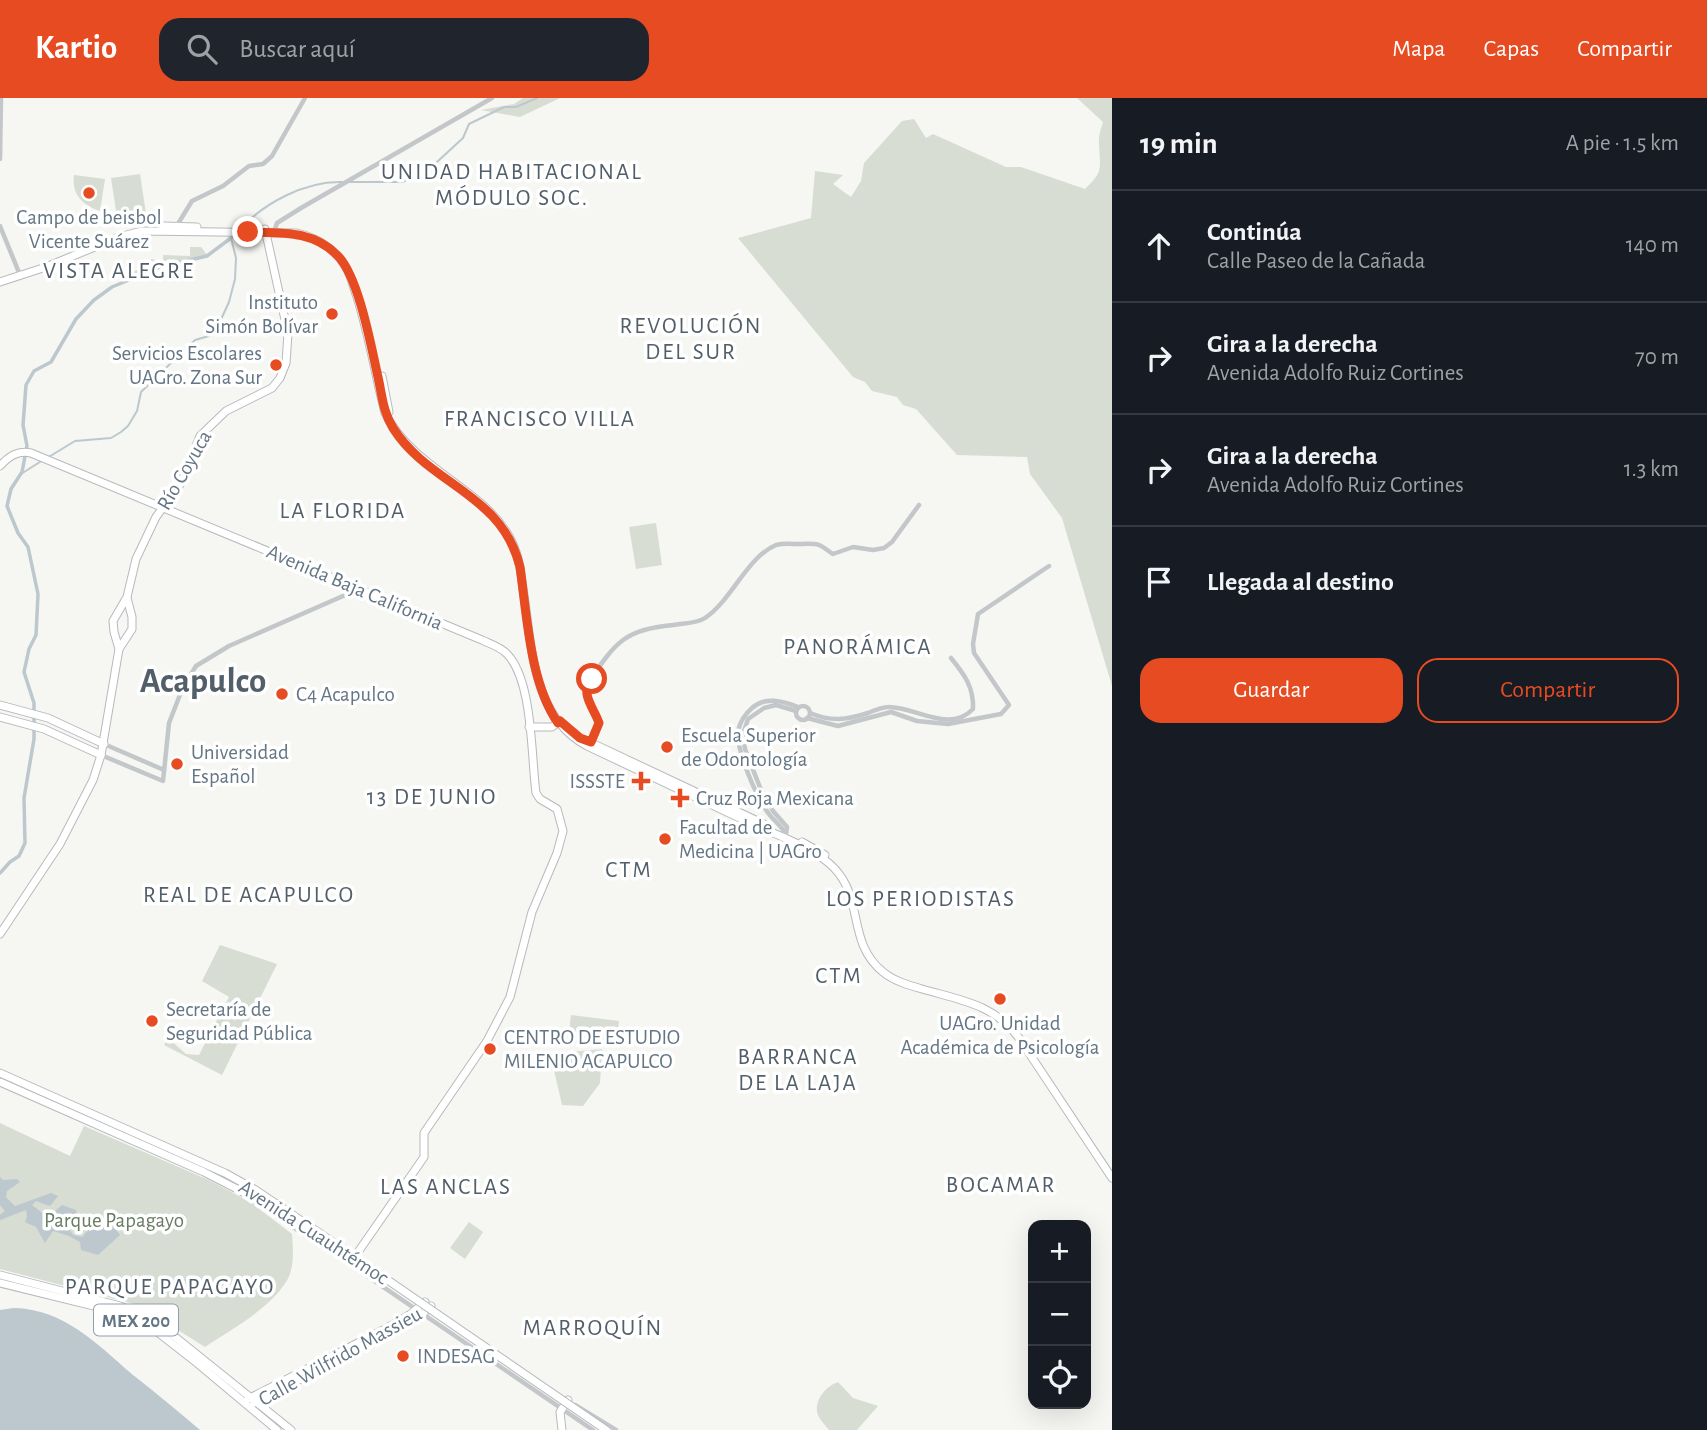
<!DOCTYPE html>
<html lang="es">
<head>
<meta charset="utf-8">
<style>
  :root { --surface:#171b24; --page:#20242c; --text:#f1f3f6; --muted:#9ea1a6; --line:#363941; --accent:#e74b21 }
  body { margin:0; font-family:"Alegreya Sans",sans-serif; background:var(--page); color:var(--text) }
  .controls { position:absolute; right:21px; bottom:21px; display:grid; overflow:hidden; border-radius:14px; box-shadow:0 7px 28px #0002 }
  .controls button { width:63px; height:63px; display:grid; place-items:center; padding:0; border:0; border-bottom:2px solid var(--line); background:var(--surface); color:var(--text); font:35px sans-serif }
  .stop { position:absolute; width:21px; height:21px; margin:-16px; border:5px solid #e74b21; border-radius:50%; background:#fff }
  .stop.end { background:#e74b21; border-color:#fff; box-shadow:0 2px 7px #0008 }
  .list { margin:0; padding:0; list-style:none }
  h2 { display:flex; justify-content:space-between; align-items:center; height:91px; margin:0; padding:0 28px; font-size:30px }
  h2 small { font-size:23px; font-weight:400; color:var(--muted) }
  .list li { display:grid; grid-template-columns:46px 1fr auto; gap:21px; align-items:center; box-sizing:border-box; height:112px; padding:0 28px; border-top:2px solid var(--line) }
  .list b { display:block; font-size:26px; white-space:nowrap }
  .list p { margin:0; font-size:23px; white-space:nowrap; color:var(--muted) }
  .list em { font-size:23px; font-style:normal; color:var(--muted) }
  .actions { display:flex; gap:14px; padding:21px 28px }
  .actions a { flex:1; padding:16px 0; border:2px solid var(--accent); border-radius:21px; text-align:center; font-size:24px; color:var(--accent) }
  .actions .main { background:var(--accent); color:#fff }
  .icon { flex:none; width:38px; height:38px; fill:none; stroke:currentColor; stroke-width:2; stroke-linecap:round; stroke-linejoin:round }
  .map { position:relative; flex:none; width:1112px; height:1332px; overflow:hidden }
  header { display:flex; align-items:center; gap:42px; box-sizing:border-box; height:98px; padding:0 35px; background:var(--accent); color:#fff }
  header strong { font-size:33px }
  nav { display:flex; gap:38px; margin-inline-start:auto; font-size:24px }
  .search { width:490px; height:63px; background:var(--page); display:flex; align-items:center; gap:18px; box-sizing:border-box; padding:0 24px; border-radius:21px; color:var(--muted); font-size:26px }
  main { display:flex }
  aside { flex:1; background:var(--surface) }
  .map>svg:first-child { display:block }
</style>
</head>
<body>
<header>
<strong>Kartio</strong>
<div class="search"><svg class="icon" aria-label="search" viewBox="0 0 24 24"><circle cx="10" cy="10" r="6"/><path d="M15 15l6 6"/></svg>Buscar aquí</div>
<nav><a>Mapa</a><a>Capas</a><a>Compartir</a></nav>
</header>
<main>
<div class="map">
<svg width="1112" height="1332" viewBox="0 0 1112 1332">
  <rect width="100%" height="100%" fill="#f6f6f2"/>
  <g fill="#d7ddd3">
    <path d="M523,0H560L520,19L481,12L514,6Z"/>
    <path d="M1077,0H1112V588L1062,420L1030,376L1027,359L957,357L916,311L903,307L897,299L872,293L865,284L853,279L738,140L811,120L815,73L843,77L833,86L851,99L861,83L864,65L902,23L914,21L926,40L933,36L1006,69H1021L1085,91C1104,73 1100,70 1099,46C1098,39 1101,31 1103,24Z"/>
    <path d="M140,76L147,122L118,126L111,80Z"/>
    <path d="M74,77L105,81L100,113C84,108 71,97 74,77Z"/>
    <path d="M190,149H201L208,158C198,163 189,162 179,165C163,169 149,178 133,180L128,173C141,175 142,166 152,161L163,164V157L190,158Z"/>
    <path d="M656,425L662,467L636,471L629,429Z"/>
    <path d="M220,847L277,866L222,977L164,947L168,940L186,956L199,957L229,899L202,883Z"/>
    <path d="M571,917L619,923L616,949L568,943Z"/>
    <path d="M602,951L600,985L583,1008L562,1007L551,959L570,954Z"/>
    <path d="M0,1025L70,1058L84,1028L211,1083L250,1104L292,1136C293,1151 295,1170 286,1184C268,1212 232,1231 205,1249L138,1207L0,1171Z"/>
    <path d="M469,1124L483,1134L465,1161L450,1150Z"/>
    <path d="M838,1284L853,1300L878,1308L857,1332H829C826,1328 820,1322 818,1317C813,1303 826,1288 838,1284Z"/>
  </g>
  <g fill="#bcc8cd">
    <path d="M0,1079L3,1082L17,1081L20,1084L7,1093L6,1099L15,1108L51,1095L58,1098L50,1108L36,1103L32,1107L45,1117H51L62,1107L76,1112C79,1122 72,1124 69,1131L73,1137L82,1139L100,1119L113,1127L120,1137L98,1157L81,1152L80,1144L69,1138L53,1133L45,1145L36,1129L25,1124L27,1118L26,1112L0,1122V1117L5,1113L0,1107Z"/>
    <path d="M14,1210C64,1211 97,1246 133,1277C156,1295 178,1313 200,1332H0V1212Z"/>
  </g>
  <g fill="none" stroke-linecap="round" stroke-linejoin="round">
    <g stroke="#bcc8cd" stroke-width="2">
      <path d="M348,84H402L425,75L463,40L469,26L504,9H516L537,0"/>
      <path d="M239,132C264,105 305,83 342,84"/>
      <path d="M47,360L75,343L111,340L121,334L128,328L137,313L141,294L195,242L209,238L217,230L229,204L235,181L236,160L231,140L233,138"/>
      <path d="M21,376L43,362"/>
    </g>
    <path stroke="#bcc8cd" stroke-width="3.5" d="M0,775L10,764L19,758L25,745L24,700L34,641V605L24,574L29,551L36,537L38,496L28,449L18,435L7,408L11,391L22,374L27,348L23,327L26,287L34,273L51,264L76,221L94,202L112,189L160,169L207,158L231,140"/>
    <g stroke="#b6babe" stroke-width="9">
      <g id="major">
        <path d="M163,128L197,129"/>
        <path d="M0,184L46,169L119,139L142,133L297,135C317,140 335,151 345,168C351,177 353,188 357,199C369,237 375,276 385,315C414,373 487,391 512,444C519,458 521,475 523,491C532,546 531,618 587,648C640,673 693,698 746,723C773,736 815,749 835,771C864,802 847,845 883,874C894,883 908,887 922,891C960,902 994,906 1019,940L1112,1080"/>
        <path d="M382,278L389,314"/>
        <path d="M0,368C9,358 18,352 31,355L482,542C490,546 500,549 506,555C533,580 531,658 536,695L540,701L557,711L563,733L557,755L532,814L510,899L487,943L424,1035V1059L356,1157"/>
        <path d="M119,551L114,534L113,523L127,499L136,461L156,419L181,385L200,338L226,313L272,290L280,280L286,265L288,235L265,131"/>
        <path d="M0,607L48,620L104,646"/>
        <path d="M0,619L44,631L101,657"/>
        <path d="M529,629H552L560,623"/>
        <path d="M596,647L766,727"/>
        <path d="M802,744L825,757"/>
        <path d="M0,836L60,746L93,682L101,657L119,551L132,531V519L127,500"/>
        <path d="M0,975L225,1075L254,1091L312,1130"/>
        <path d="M0,984L204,1074L239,1092L310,1134"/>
        <path d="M0,1177L120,1208L154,1222L291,1332"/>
        <path d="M0,1185L118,1214L151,1229L197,1265L277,1332"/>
        <path d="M248,1301L387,1230L411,1216L425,1204"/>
        <path d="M254,1305L417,1221L431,1208"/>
        <path d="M562,1332L560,1314L568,1302"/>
      </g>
    </g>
    <g stroke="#c3c7ca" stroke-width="4.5">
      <path d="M0,61L1,0"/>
      <path d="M0,128L20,177"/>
      <path d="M176,129L192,103L223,88L249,68L263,66L272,58L305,0"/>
      <path d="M274,134L277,125L301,110L492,0"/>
      <circle cx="803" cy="615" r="7"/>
      <path d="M810,615C832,624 846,622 868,615C875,612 882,609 889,609C916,609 949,636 973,611C974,589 964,576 951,560"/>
      <path d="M807,620L838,628L891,614L917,623L948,626L1001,616L1009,607L974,555L973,546L978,516L1049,468"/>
      <path d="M104,646L164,672"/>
      <path d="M588,647C615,617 575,605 589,584C616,543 625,532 673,527C683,525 696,526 705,520C731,503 747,459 776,447C783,445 791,446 798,446C804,446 813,445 819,447C824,449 828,453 833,456L853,449L873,452L884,450L892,444L919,407"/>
      <path d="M101,657L163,683L169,625L183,589L196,568L229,548L359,491"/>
      <path d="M786,736L787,729L773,713L761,692L745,651L743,636L748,621L764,610L776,607L796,613"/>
      <path d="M786,737C782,728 774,723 769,716C757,701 736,652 738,633C740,624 745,616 752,610C765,598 783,603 798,609"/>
      <path d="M255,1105L332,1154L593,1332"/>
      <path d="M575,1307L616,1332"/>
    </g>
    <use href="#major" stroke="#fff" stroke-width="7"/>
    <g stroke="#b6babe" stroke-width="9" stroke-linecap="butt">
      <path id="major-bridge" d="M312,1130L606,1332"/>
    </g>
    <use href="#major-bridge" stroke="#fff" stroke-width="7"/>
  </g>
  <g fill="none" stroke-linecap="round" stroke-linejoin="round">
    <path stroke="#e74b21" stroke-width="9" d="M248,134C281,135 313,132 338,158C359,180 371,248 378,279C382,297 383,314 393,330C429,387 502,395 520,469C527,518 530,585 558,625L560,623L580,640L591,644L599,625C594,610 579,595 592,581"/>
  </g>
  <g fill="#e74b21" stroke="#fff" stroke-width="2.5">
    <circle cx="89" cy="95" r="7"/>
    <circle cx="332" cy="216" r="7"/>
    <circle cx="276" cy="267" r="7"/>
    <circle cx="282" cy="596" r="7"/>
    <circle cx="667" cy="649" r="7"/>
    <circle cx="177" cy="666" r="7"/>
    <path d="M637.5 672.5h7v7h7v7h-7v7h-7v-7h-7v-7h7z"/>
    <path d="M676.5 689.5h7v7h7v7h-7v7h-7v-7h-7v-7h7z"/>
    <circle cx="665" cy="741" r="7"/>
    <circle cx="1000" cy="901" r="7"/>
    <circle cx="152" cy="923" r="7"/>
    <circle cx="490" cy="951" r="7"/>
    <circle cx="403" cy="1258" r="7"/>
  </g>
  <g text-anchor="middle" stroke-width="7" stroke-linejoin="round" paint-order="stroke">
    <rect fill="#fff" stroke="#929fa9" stroke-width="2" x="94" y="1206.5" width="84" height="31" rx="5"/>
    <g font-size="19" font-weight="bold" fill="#647684">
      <text x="136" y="1229">MEX 200</text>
    </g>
    <g font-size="21" fill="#647684" stroke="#fff" text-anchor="start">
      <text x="89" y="126" text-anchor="middle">Campo de beisbol<tspan x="89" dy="24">Vicente Suárez</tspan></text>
      <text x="318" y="211" text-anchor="end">Instituto<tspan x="318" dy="24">Simón Bolívar</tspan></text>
      <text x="262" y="262" text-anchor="end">Servicios Escolares<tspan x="262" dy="24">UAGro. Zona Sur</tspan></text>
      <text x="296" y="603">C4 Acapulco</text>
      <text x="681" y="644">Escuela Superior<tspan x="681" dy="24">de Odontología</tspan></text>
      <text x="191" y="661">Universidad<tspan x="191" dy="24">Español</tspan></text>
      <text x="625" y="690" text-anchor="end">ISSSTE</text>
      <text x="696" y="707">Cruz Roja Mexicana</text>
      <text x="679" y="736">Facultad de<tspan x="679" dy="24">Medicina | UAGro</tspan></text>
      <text x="166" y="918">Secretaría de<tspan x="166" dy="24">Seguridad Pública</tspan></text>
      <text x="1000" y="932" text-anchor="middle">UAGro. Unidad<tspan x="1000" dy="24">Académica de Psicología</tspan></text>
      <text x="504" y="946">CENTRO DE ESTUDIO<tspan x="504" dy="24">MILENIO ACAPULCO</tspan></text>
      <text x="417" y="1265">INDESAG</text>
    </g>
    <g font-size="21" fill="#647684" stroke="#fff">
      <text transform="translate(184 372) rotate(-60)" y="7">Río Coyuca</text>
      <text transform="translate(355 489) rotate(23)" y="7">Avenida Baja California</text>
      <text transform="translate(314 1134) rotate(33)" y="7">Avenida Cuauhtémoc</text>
      <text transform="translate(340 1258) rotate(-29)" y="7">Calle Wilfrido Massieu</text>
    </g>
    <g font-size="21" fill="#687b63" stroke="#fff">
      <text x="114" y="1129">Parque Papagayo</text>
    </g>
    <g font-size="23" letter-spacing="2" fill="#525f69" stroke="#fff">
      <text x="512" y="81">UNIDAD HABITACIONAL<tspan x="512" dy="26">MÓDULO SOC.</tspan></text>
      <text x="119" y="180">VISTA ALEGRE</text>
      <text x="691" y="235">REVOLUCIÓN<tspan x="691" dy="26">DEL SUR</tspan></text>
      <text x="540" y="328">FRANCISCO VILLA</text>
      <text x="343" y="420">LA FLORIDA</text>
      <text x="858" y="556">PANORÁMICA</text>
      <text x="432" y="706">13 DE JUNIO</text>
      <text x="629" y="779">CTM</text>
      <text x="249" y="804">REAL DE ACAPULCO</text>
      <text x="921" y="808">LOS PERIODISTAS</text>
      <text x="839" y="885">CTM</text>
      <text x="798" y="966">BARRANCA<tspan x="798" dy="26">DE LA LAJA</tspan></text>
      <text x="1001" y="1094">BOCAMAR</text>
      <text x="446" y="1096">LAS ANCLAS</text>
      <text x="170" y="1196">PARQUE PAPAGAYO</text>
      <text x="593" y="1237">MARROQUÍN</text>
    </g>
    <g font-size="35" font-weight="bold" fill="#525f69" stroke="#fff">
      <text x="203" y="594">Acapulco</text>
    </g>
  </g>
</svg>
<div class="controls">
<button>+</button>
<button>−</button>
<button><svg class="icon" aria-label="locate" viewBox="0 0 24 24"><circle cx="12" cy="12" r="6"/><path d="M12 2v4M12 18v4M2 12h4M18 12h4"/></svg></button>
</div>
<div class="stop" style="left:592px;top:581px"></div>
<div class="stop end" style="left:248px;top:134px"></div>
</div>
<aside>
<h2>19 min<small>A pie · 1.5 km</small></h2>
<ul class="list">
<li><svg class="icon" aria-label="ahead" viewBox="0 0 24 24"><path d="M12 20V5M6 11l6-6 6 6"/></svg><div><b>Continúa</b><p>Calle Paseo de la Cañada</p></div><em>140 m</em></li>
<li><svg class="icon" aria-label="right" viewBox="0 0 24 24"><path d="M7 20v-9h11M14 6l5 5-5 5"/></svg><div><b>Gira a la derecha</b><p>Avenida Adolfo Ruiz Cortines</p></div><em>70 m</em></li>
<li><svg class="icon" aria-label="right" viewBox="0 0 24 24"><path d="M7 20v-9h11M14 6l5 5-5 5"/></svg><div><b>Gira a la derecha</b><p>Avenida Adolfo Ruiz Cortines</p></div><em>1.3 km</em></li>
<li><svg class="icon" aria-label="arrive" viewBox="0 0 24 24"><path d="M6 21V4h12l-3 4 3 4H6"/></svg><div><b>Llegada al destino</b></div></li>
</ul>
<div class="actions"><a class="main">Guardar</a><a>Compartir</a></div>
</aside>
</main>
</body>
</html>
